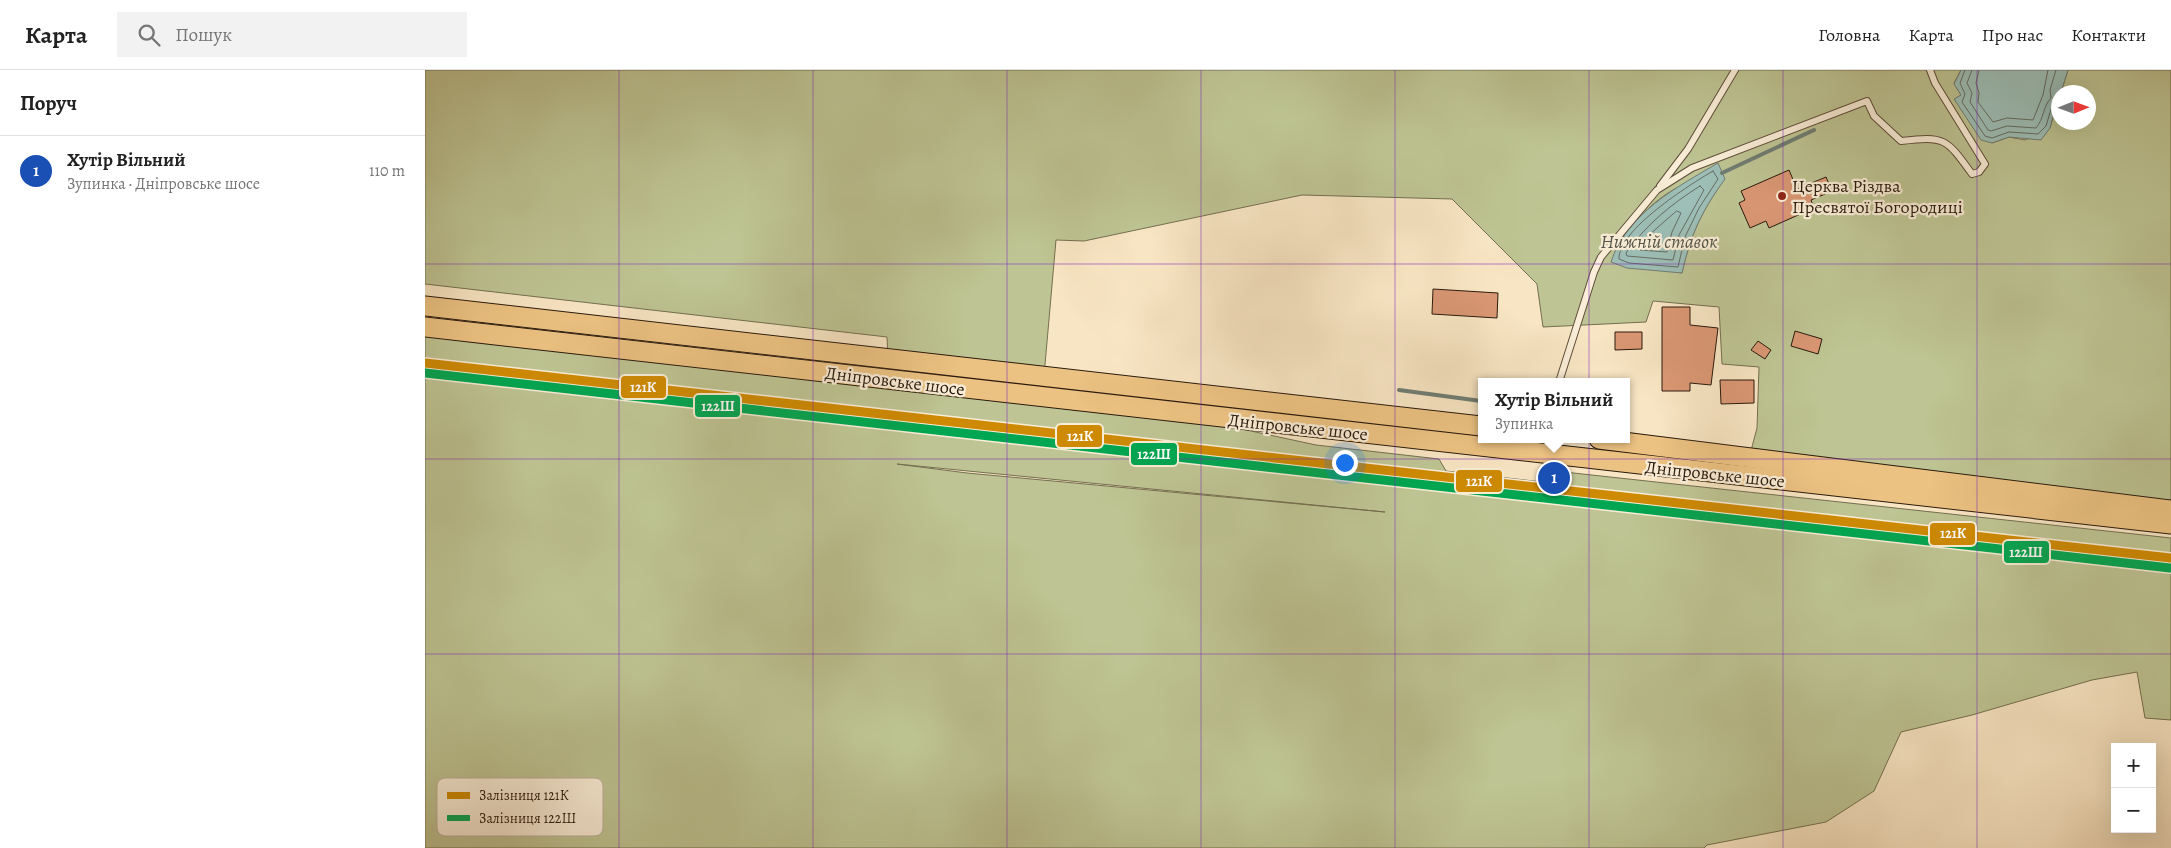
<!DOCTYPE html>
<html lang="uk">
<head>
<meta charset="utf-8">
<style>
  :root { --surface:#fff; --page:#f2f2f2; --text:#222; --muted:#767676; --line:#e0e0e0; --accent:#db2777 }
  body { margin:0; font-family:Alegreya,serif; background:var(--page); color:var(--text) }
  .controls { position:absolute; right:15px; bottom:15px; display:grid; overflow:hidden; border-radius:0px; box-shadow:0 5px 20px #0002 }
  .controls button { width:45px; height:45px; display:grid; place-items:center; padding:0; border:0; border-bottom:1px solid var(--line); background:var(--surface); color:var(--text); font:25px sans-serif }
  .compass { position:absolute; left:1626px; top:15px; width:45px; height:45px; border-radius:50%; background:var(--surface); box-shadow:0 5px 20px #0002; rotate:89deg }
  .you { position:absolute; left:919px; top:392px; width:18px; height:18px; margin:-12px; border:4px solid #fff; border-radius:50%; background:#1a73e8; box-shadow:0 0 0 8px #1a73e833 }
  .badge { display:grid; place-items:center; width:32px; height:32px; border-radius:50%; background:var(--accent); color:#fff; font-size:16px; font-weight:700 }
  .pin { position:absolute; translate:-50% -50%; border:2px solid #fff; box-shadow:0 1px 5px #0006 }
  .popup { position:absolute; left:1053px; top:308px; width:152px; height:65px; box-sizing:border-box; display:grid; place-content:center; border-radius:0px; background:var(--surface); filter:drop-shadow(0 1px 4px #0005); font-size:16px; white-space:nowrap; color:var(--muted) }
  .popup b { font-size:19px; color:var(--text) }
  .popup::after { content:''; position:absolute; left:50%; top:100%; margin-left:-10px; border:10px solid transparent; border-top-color:var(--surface) }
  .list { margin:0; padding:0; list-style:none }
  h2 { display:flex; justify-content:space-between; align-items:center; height:65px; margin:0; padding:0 20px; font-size:21px }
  h2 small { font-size:16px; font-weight:400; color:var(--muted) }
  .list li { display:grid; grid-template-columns:32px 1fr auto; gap:15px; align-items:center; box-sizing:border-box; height:70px; padding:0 20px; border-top:1px solid var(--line) }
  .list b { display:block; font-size:19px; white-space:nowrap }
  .list p { margin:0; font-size:16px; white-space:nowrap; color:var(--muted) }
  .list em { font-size:16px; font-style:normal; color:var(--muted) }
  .icon { flex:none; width:28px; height:28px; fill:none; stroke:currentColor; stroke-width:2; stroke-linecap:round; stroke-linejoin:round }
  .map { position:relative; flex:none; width:1746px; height:778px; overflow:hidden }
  header { display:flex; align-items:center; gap:30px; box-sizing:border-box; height:70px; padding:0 25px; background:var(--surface); border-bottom:1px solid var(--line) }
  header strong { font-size:24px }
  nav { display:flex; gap:28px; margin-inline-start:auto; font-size:18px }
  .search { width:350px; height:45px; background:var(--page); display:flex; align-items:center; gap:12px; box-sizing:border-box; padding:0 18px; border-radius:0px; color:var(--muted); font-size:19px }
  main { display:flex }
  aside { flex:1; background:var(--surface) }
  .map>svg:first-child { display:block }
</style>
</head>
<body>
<header>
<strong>Карта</strong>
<div class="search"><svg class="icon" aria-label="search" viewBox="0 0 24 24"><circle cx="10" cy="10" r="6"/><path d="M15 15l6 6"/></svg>Пошук</div>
<nav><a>Головна</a><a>Карта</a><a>Про нас</a><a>Контакти</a></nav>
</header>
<main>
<aside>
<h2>Поруч<small></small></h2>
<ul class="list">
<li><span class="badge" style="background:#1a4fb4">1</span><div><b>Хутір Вільний</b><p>Зупинка · Дніпровське шосе</p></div><em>110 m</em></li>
</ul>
</aside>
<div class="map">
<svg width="1746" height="778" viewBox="0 0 1746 778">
  <rect width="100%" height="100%" fill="#f8e5c3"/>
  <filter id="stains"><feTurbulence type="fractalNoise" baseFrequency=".004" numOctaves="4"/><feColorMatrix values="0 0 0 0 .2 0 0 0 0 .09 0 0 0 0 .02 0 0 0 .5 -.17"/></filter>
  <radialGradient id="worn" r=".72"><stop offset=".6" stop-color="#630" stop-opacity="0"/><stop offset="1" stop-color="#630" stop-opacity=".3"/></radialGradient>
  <g fill="#bec493" stroke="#746f50" fill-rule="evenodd">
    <path d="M0,0H1536L1529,13L1536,25L1530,29L1567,73L1584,67L1600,70L1625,58L1633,30L1634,52H1664V22H1636L1643,0H1746V440L1324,388L1332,358L1334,297L1297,294L1294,237L1228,231L1221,252L1118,257L1112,214L1027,129L877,125L659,171L631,170L619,306L463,289L462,267L0,214ZM1297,103L1299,109C1276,144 1266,162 1257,203L1187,192C1195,164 1228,128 1256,116C1268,110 1283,107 1297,103Z"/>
    <path d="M0,257L733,341L891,375L1014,389L1021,401L1135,414L1139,402L1746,468V650L1720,648L1712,602L1667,610L1547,645L1476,662L1449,721L1401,752L1282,775L1279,778H0ZM472,394L960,442L542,403Z"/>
  </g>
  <g fill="#9dbfb7" stroke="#6f7d73">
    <path d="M1536,0H1643L1636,22H1634L1625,58L1616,70L1584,67L1567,73L1556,70L1529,29L1536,25L1529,14Z"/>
    <path d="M1293,93L1300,109C1276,142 1266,164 1257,203L1202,198L1186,192C1201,144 1252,117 1293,93Z"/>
  </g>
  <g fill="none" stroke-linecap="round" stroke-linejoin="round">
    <g stroke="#646c62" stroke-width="1">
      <path d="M1540,0L1535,13L1540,24L1537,32L1560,66L1567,68L1584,62L1613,64L1621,56L1627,36L1634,33"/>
      <path d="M1547,0L1542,13L1547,23L1545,32L1563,60L1566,61L1582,56L1611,58C1619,49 1618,36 1626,28L1625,20L1631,0"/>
      <path d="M1554,0L1551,13L1554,23L1553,32L1568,52L1582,48L1608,50L1618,25L1623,0"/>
      <path d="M1288,101L1293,109L1274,138L1260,167L1253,197L1204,193L1194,189C1193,160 1264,115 1288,101Z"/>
      <path d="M1275,116L1279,120L1254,165L1248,190L1202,186L1201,183C1222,154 1245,135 1275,116Z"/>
      <path d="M1252,141L1256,143L1247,162L1242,182L1215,180V177L1223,166Z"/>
    </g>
    <g stroke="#6f7d73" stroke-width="4">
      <path d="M1297,103L1389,60"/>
      <path d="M974,320L1056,331"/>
    </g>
  </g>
  <g fill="#da9774" stroke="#2a1a0d">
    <path d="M1364,100L1372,119L1401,107L1407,121L1386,130L1389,138L1344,158L1341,151L1325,158L1314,133L1320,130L1316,121Z"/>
    <path d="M1008,219L1073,223L1072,248L1007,244Z"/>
    <path d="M1237,237H1265V255L1293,258L1286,315L1265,313V321H1237Z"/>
    <path d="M1370,261L1397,269L1393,284L1366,276Z"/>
    <path d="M1190,262H1217V279L1190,280Z"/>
    <path d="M1333,271L1346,280L1340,289L1326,280Z"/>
    <path d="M1295,310H1329V333L1296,334Z"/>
  </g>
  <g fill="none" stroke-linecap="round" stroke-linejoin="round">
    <g stroke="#5e4d3a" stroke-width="8">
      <g id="lane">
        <path d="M1235,116L1263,79L1310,0"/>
        <path d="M1134,312L1169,202L1176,187L1232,120L1267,98L1442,31L1449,46L1476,71C1520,66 1521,68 1547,104L1554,102L1560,94L1510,13L1505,0"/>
      </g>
    </g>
    <g stroke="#2a1a0d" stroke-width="21">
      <g id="primary">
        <path d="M0,236L1056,356"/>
        <path d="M0,257L1746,454"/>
        <path d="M1174,369L1746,440"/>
      </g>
    </g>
    <use href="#lane" stroke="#faeed8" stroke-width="6"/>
    <use href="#primary" stroke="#ecc282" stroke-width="19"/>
    <g stroke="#faeed8" stroke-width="12">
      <path id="rail-1" d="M0,293L1746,488"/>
    </g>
    <g stroke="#faeed8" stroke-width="12">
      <path id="rail-2" d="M0,303L1745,498"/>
    </g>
    <use href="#rail-1" stroke="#ce8a03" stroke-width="9"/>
    <use href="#rail-2" stroke="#00a651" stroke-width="9"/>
  </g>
  <path fill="none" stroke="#7b2cbf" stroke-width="1" stroke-opacity="0.55" d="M194,0V778M388,0V778M582,0V778M776,0V778M970,0V778M1164,0V778M1358,0V778M1552,0V778M0,194H1746M0,389H1746M0,584H1746"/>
  <circle fill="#8f2418" stroke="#faeed8" stroke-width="2" cx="1357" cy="126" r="5"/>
  <g text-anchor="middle" stroke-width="4.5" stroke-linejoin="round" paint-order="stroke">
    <g font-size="18" fill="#2a1a0d" stroke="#faeed8" text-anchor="start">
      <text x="1367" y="122">Церква Різдва<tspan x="1367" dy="21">Пресвятої Богородиці</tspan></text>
    </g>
    <g font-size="18" fill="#2a1a0d" stroke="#faeed8">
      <text transform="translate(470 311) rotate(7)" y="6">Дніпровське шосе</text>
      <text transform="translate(873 357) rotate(6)" y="6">Дніпровське шосе</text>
      <text transform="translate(1290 404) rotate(6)" y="6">Дніпровське шосе</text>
    </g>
    <g font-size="19" font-style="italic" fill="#525448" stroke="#faeed8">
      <text x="1234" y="178">Нижній ставок</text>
    </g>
  </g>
  <rect x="12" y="708" width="166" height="58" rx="8" fill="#faeed8" stroke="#bcae9b" stroke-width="1"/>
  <rect x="22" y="722" width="23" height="7" fill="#ce8a03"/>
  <rect x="22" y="745" width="23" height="6" fill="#00a651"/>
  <g font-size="14" fill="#2a1a0d">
    <text x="54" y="730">Залізниця 121К</text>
    <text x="54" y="753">Залізниця 122Ш</text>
  </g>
  <g stroke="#faeed8" stroke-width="2">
    <rect x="195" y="305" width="47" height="24" rx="5" fill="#ce8a03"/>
    <rect x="269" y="324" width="47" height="24" rx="5" fill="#00a651"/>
    <rect x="631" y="354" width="47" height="24" rx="5" fill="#ce8a03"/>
    <rect x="705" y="372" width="48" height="24" rx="5" fill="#00a651"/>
    <rect x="1030" y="399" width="48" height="24" rx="5" fill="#ce8a03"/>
    <rect x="1504" y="452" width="47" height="24" rx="5" fill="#ce8a03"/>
    <rect x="1578" y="470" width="47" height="24" rx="5" fill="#00a651"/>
  </g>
  <g font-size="14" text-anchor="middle" font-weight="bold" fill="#fff">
    <text x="218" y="322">121К</text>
    <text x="293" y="341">122Ш</text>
    <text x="655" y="371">121К</text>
    <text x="729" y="389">122Ш</text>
    <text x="1054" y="416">121К</text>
    <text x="1528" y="468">121К</text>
    <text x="1601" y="487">122Ш</text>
  </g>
  <rect width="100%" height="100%" filter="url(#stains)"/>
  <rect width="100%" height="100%" fill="url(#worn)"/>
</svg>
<div class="controls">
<button>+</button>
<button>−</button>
</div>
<svg class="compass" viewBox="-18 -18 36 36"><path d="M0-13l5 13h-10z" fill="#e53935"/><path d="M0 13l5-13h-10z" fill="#767676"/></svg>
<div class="you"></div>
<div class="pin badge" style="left:1129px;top:408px;background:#1a4fb4">1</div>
<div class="popup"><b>Хутір Вільний</b>Зупинка</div>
</div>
</main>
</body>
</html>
